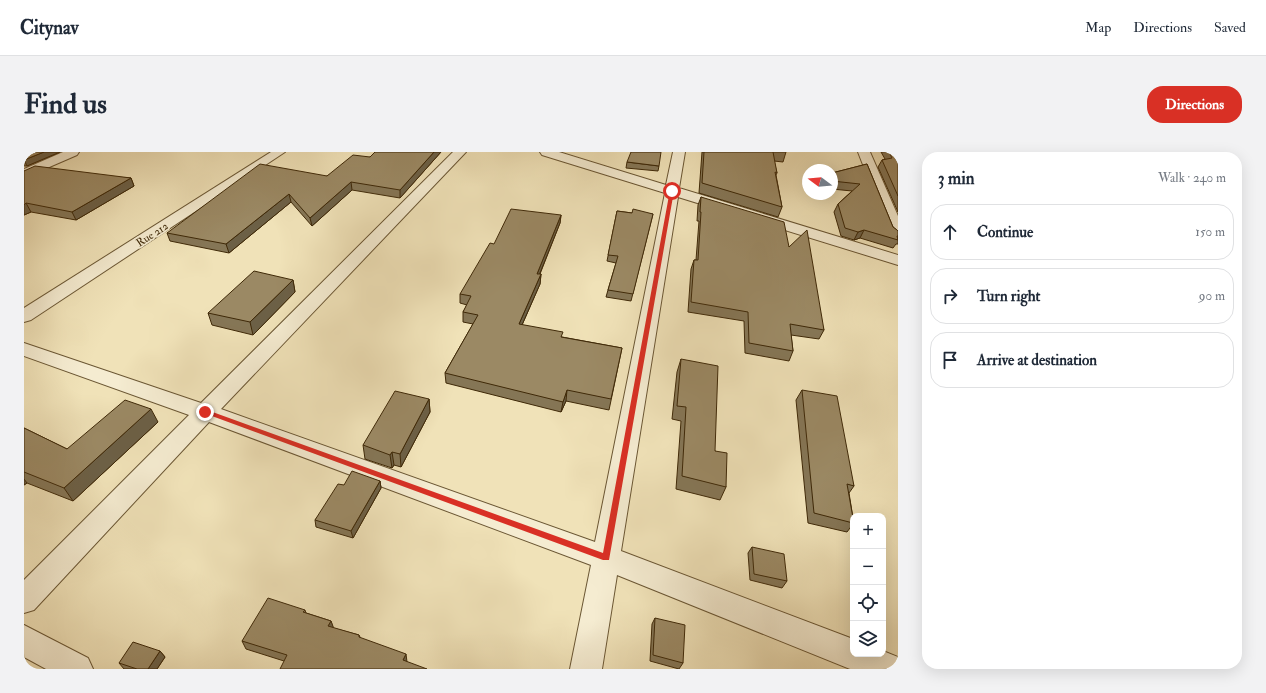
<!DOCTYPE html>
<html lang="en">
<head>
<meta charset="utf-8">
<style>
  :root { --surface:#fff; --page:#f2f2f3; --text:#1f2937; --muted:#747a83; --line:#e0e1e3; --accent:#d93025 }
  body { margin:0; font-family:"IM FELL Double Pica",serif; background:var(--page); color:var(--text) }
  .controls { position:absolute; right:12px; bottom:12px; display:grid; overflow:hidden; border-radius:8px; box-shadow:0 4px 16px #0002 }
  .controls button { width:36px; height:36px; display:grid; place-items:center; padding:0; border:0; border-bottom:1px solid var(--line); background:var(--surface); color:var(--text); font:20px sans-serif }
  .compass { position:absolute; left:778px; top:12px; width:36px; height:36px; border-radius:50%; background:var(--surface); box-shadow:0 4px 16px #0002; rotate:286deg }
  .stop { position:absolute; width:12px; height:12px; margin:-9px; border:3px solid #d93025; border-radius:50%; background:#fff }
  .stop.end { background:#d93025; border-color:#fff; box-shadow:0 1px 4px #0008 }
  .list { margin:0; padding:0; list-style:none }
  h2 { display:flex; justify-content:space-between; align-items:center; height:52px; margin:0; padding:0 16px; font-size:17px }
  h2 small { font-size:13px; font-weight:400; color:var(--muted) }
  .list li { display:grid; grid-template-columns:26px 1fr auto; gap:12px; align-items:center; box-sizing:border-box; height:56px; margin:0 8px 8px; padding:0 8px; border:1px solid var(--line); border-radius:16px }
  .list b { display:block; font-size:15px; white-space:nowrap }
  .list em { font-size:13px; font-style:normal; color:var(--muted) }
  .icon { flex:none; width:22px; height:22px; fill:none; stroke:currentColor; stroke-width:2; stroke-linecap:round; stroke-linejoin:round }
  .map { position:relative; flex:none; width:874px; height:517px; overflow:hidden; border-radius:16px }
  header { display:flex; align-items:center; gap:24px; box-sizing:border-box; height:56px; padding:0 20px; background:var(--surface); border-bottom:1px solid var(--line) }
  header strong { font-size:19px }
  nav { display:flex; gap:22px; margin-inline-start:auto; font-size:14px }
  .intro { display:flex; align-items:center; justify-content:space-between; box-sizing:border-box; height:96px; padding:0 24px }
  h1 { margin:0; font-size:28px }
  .button { padding:10px 18px; border-radius:16px; background:var(--accent); color:#fff; font-size:14px; font-weight:700 }
  main { display:flex; gap:24px; padding:0 24px }
  aside { flex:1; background:var(--surface); border-radius:16px; box-shadow:0 4px 16px #0002 }
  .map>svg:first-child { display:block }
</style>
</head>
<body>
<header>
<strong>Citynav</strong>
<nav><a>Map</a><a>Directions</a><a>Saved</a></nav>
</header>
<div class="intro"><h1>Find us</h1><a class="button">Directions</a></div>
<main>
<div class="map">
<svg width="874" height="517" viewBox="0 0 874 517">
  <rect width="100%" height="100%" fill="#f0e2b8"/>
  <filter id="stains"><feTurbulence type="fractalNoise" baseFrequency=".005" numOctaves="4"/><feColorMatrix values="0 0 0 0 .2 0 0 0 0 .09 0 0 0 0 .02 0 0 0 .5 -.17"/></filter>
  <radialGradient id="worn" r=".72"><stop offset=".6" stop-color="#630" stop-opacity="0"/><stop offset="1" stop-color="#630" stop-opacity=".3"/></radialGradient>
  <g fill="none" stroke-linecap="round" stroke-linejoin="round">
    <g stroke="#6b5734" stroke-width="2">
      <g id="street">
        <path d="M39,0H55L53,3L0,26V17Z"/>
        <path d="M247,0H261L7,168L0,170V156Z"/>
        <path d="M429,0H442L197,257L571,390L641,41L518,3L516,0H535L642,33L649,0H661L655,36L874,103V113L654,45L597,399L829,487V502H859V499L874,505V517H826L593,423L578,517H546L567,413L185,270L10,458L0,461V428L165,263L0,204V191L177,251Z"/>
        <path d="M834,0H846L874,64V87L869,85L866,82Z"/>
        <path d="M0,473L64,506L69,517H22L0,505Z"/>
      </g>
    </g>
    <use href="#street" fill="#f5ecd1" fill-rule="evenodd"/>
  </g>
  <g fill="#857656" stroke="#3f2908">
    <path d="M0,0H36L3,14H0Z"/>
    <path d="M417,0L376,46L328,38L288,74L267,50L205,101L146,89L143,81L303,24L346,5Z"/>
    <path d="M678,0H762L759,10L750,9L753,21L752,23L758,55L754,65L675,41Z"/>
    <path d="M857,0H874V60L854,15L858,8L861,7Z"/>
    <path d="M603,10L635,14L634,19L602,16Z"/>
    <path d="M843,12L869,75L873,78L874,79V92H872L869,96L836,86L830,88L817,84L810,60L814,52L828,39L808,37V21Z"/>
    <path d="M0,19L107,26L110,34L52,68L7,60L0,63Z"/>
    <path d="M677,45L765,95L800,178L795,187L767,183L769,199L765,209L721,201L720,169L664,160L667,117L670,108H672L675,69H673L674,53Z"/>
    <path d="M593,59L608,61L629,62L607,149L582,145L584,138L592,111L583,109Z"/>
    <path d="M537,63L536,71L516,122H517L516,132L498,173L538,185L598,196L585,258L542,249L537,260L422,231L421,221L449,172L439,170V160L443,153L436,151V142Z"/>
    <path d="M269,128L271,140L229,183L188,173L184,161Z"/>
    <path d="M657,207L691,299L702,335L696,348L652,337L657,269L648,267L653,220Z"/>
    <path d="M778,238L830,334L825,341L829,366V372L823,380L784,371L772,248Z"/>
    <path d="M405,247L406,260L377,315L370,313L368,316L341,307L339,293Z"/>
    <path d="M134,270L49,349L3,331L0,333V276L43,297Z"/>
    <path d="M356,329L357,336L329,386L292,375L291,368L320,333Z"/>
    <path d="M728,395L763,429L758,436L726,428L724,401Z"/>
    <path d="M281,458L282,461L307,469L309,476L335,483L336,485L260,509L222,497L218,489Z"/>
    <path d="M631,466L659,511L655,517L626,509L628,472Z"/>
    <path d="M136,499L141,505L133,517H100L95,511Z"/>
  </g>
  <g fill="#6c6046" stroke="#3f2908">
    <path d="M20,0H36L3,14L0,8Z"/>
    <path d="M410,0H417L376,46V38Z"/>
    <path d="M107,26L110,34L52,68L48,60Z"/>
    <path d="M327,30L328,38L288,74L286,66Z"/>
    <path d="M265,42L267,50L205,101L202,92Z"/>
    <path d="M2,51L7,60L0,63V53Z"/>
    <path d="M537,63L536,71L512,131L513,122Z"/>
    <path d="M840,78L836,86L830,88L834,80Z"/>
    <path d="M517,122L516,132L494,182L495,172Z"/>
    <path d="M269,128L271,140L229,183L226,170Z"/>
    <path d="M543,238L542,249L537,260L539,250Z"/>
    <path d="M405,247L406,260L377,315L376,302Z"/>
    <path d="M127,257L134,270L49,349L40,336Z"/>
    <path d="M368,300L370,313L368,316L366,303Z"/>
    <path d="M0,327L3,331L0,333Z"/>
    <path d="M356,329L357,336L329,386L327,379Z"/>
    <path d="M307,469L310,477L304,474Z"/>
    <path d="M136,499L141,505L133,517H124Z"/>
    <path d="M382,502L383,510L379,508Z"/>
  </g>
  <g fill="#9b8964" stroke="#3f2908">
    <path d="M0,0H20L0,8Z"/>
    <path d="M351,0H410L376,38L327,30L286,66L265,42L202,92L143,81L236,12L303,24L329,3L346,5Z"/>
    <path d="M607,0H637L635,14L603,10Z"/>
    <path d="M680,0H749L753,21L751,20L758,55L678,31Z"/>
    <path d="M865,0H874V44L858,8L868,6Z"/>
    <path d="M843,12L869,75L873,78L874,79V84H873L874,88L840,78L834,80L821,76L814,52L836,32L808,29V21Z"/>
    <path d="M11,14L107,26L48,60L2,51L0,53V19Z"/>
    <path d="M677,45L760,70L765,95L783,78L800,178L766,172L769,199L725,191L724,160L667,150L670,108H674L677,60H676Z"/>
    <path d="M487,57L537,63L513,122H517L495,172L539,180L537,185L598,196L587,247L543,238L539,250L421,221L454,163L439,160L447,144L436,142L466,91L470,92Z"/>
    <path d="M609,57L629,62L609,142L584,138L594,104L584,103L593,59L608,61Z"/>
    <path d="M230,119L269,128L226,170L184,161Z"/>
    <path d="M657,207L694,214L691,299L703,301L702,335L658,324L662,255L653,254Z"/>
    <path d="M778,238L813,244L830,334L823,332L829,366V371L790,361Z"/>
    <path d="M371,239L405,247L376,302L368,300L366,303L339,293Z"/>
    <path d="M101,248L127,257L40,336L0,320V276L43,297Z"/>
    <path d="M328,319L356,329L327,379L291,368L314,332L320,333Z"/>
    <path d="M728,395L760,402L763,429L730,422Z"/>
    <path d="M244,446L281,458L279,460L307,469L304,474L335,483V485L382,502L379,508L403,517H256L263,503L218,489Z"/>
    <path d="M631,466L661,473L659,511L629,503Z"/>
    <path d="M109,490L136,499L124,517H113L95,511Z"/>
  </g>
  <path fill="#d93025" d="M646,38L650,39L585,408H579L177,260L181,258H183L579,401Z"/>
  <g text-anchor="middle" stroke-width="3.5" stroke-linejoin="round" paint-order="stroke">
    <g font-size="11" fill="#3f2908" stroke="#f5ecd1">
      <text transform="translate(128 82) rotate(-33)" y="4">Rue 212</text>
    </g>
  </g>
  <rect width="100%" height="100%" filter="url(#stains)"/>
  <rect width="100%" height="100%" fill="url(#worn)"/>
</svg>
<div class="controls">
<button>+</button>
<button>−</button>
<button><svg class="icon" aria-label="locate" viewBox="0 0 24 24"><circle cx="12" cy="12" r="6"/><path d="M12 2v4M12 18v4M2 12h4M18 12h4"/></svg></button>
<button><svg class="icon" aria-label="layers" viewBox="0 0 24 24"><path d="M12 4l9 5-9 5-9-5zM3 14l9 5 9-5"/></svg></button>
</div>
<svg class="compass" viewBox="-18 -18 36 36"><path d="M0-13l5 13h-10z" fill="#e53935"/><path d="M0 13l5-13h-10z" fill="#747a83"/></svg>
<div class="stop" style="left:648px;top:39px"></div>
<div class="stop end" style="left:181px;top:260px"></div>
</div>
<aside>
<h2>3 min<small>Walk · 240 m</small></h2>
<ul class="list">
<li><svg class="icon" aria-label="ahead" viewBox="0 0 24 24"><path d="M12 20V5M6 11l6-6 6 6"/></svg><div><b>Continue</b></div><em>150 m</em></li>
<li><svg class="icon" aria-label="right" viewBox="0 0 24 24"><path d="M7 20v-9h11M14 6l5 5-5 5"/></svg><div><b>Turn right</b></div><em>90 m</em></li>
<li><svg class="icon" aria-label="arrive" viewBox="0 0 24 24"><path d="M6 21V4h12l-3 4 3 4H6"/></svg><div><b>Arrive at destination</b></div></li>
</ul>
</aside>
</main>
</body>
</html>
